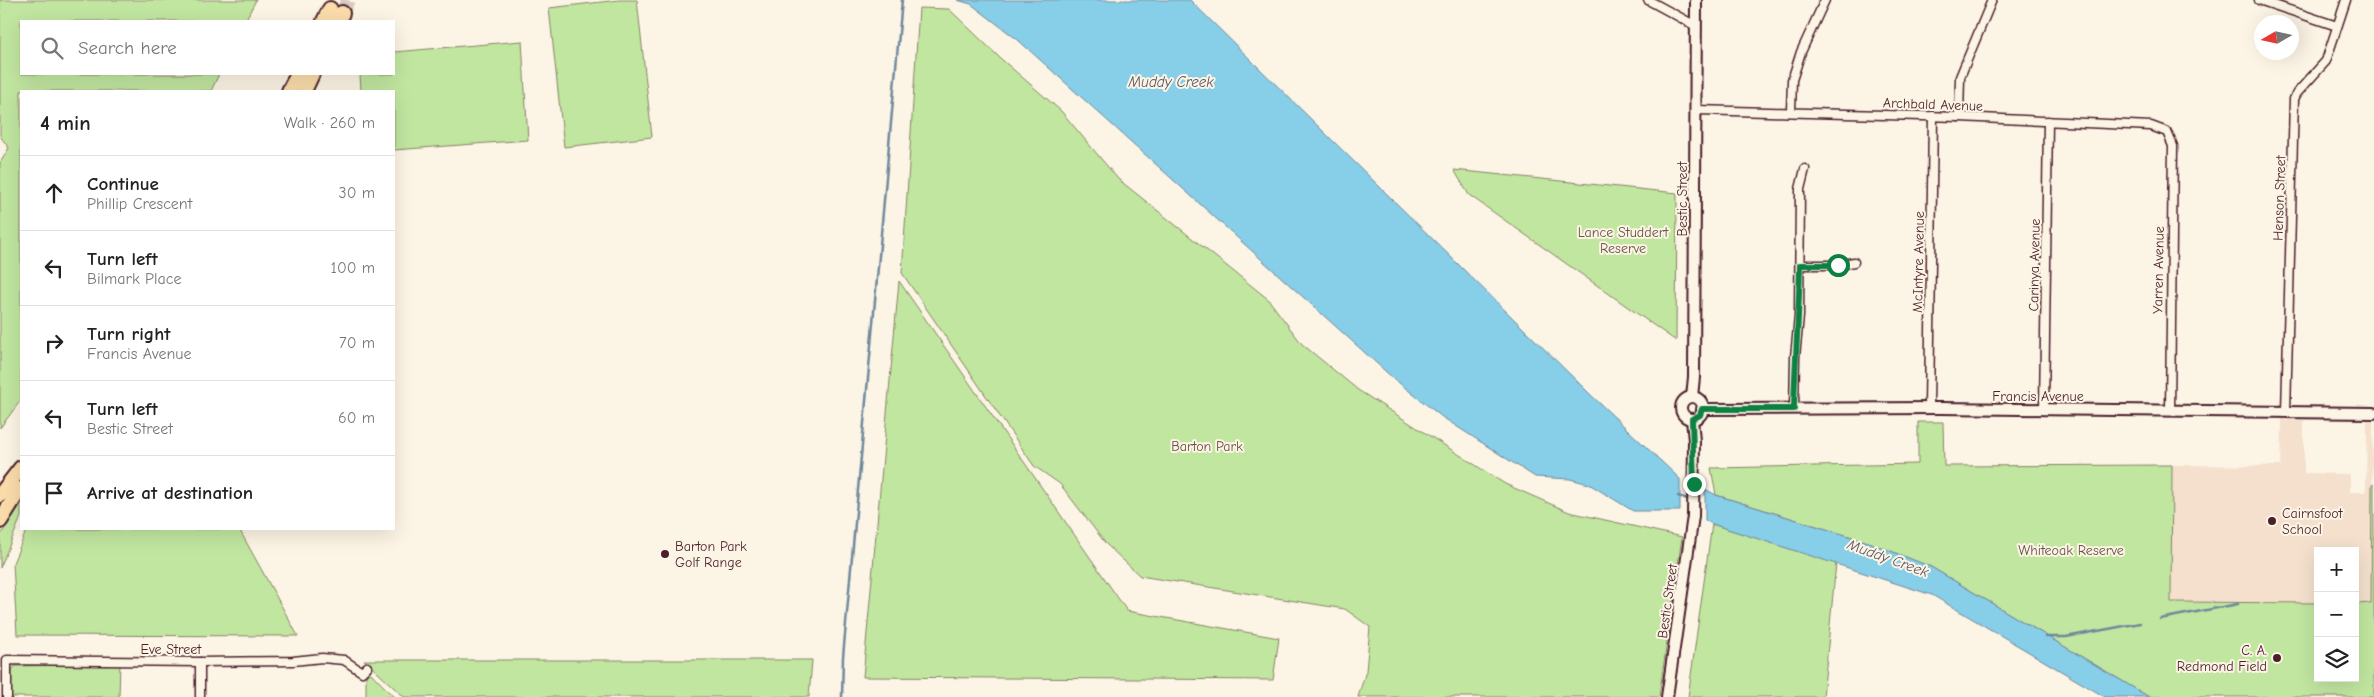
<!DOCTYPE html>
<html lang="en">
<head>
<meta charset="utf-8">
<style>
  :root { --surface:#fff; --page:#f2f2f2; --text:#222; --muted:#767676; --line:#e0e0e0 }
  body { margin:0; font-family:"Comic Neue",sans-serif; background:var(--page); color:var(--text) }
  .controls { position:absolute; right:15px; bottom:15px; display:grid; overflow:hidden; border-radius:0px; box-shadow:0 5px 20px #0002 }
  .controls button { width:45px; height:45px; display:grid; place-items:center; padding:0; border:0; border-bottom:1px solid var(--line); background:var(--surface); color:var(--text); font:25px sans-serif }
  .compass { position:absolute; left:2254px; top:15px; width:45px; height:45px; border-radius:50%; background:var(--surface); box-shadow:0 5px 20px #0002; rotate:261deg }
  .stop { position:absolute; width:15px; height:15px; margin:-11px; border:4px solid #0b8043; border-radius:50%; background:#fff }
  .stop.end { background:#0b8043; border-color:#fff; box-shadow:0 1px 5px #0008 }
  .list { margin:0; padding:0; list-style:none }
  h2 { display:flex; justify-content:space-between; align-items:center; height:65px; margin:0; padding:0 20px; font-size:21px }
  h2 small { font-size:16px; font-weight:400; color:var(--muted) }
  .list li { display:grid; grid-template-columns:32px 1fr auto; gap:15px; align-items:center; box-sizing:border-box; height:75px; padding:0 20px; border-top:1px solid var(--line) }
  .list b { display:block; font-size:19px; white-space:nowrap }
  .list p { margin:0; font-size:16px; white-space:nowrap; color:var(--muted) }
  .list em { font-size:16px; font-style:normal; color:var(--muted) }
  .icon { flex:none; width:28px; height:28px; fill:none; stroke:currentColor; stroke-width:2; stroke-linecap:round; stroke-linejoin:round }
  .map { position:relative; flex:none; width:2374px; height:697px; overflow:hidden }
  .search { position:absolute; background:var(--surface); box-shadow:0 5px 20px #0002; left:20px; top:20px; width:375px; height:55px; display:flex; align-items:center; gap:12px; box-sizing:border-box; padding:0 18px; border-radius:0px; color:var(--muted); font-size:19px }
  .panel { position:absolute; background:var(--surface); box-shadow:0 5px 20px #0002; left:20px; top:90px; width:375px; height:440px; border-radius:0px }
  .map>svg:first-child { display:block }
</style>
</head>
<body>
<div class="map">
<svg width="2374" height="697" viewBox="0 0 2374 697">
  <rect width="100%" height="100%" fill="#fcf5e5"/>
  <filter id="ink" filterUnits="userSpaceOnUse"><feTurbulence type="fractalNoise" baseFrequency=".02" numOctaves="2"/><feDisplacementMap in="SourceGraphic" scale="10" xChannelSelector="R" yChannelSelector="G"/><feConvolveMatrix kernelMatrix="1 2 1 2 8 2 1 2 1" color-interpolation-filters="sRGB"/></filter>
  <g filter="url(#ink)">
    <path fill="#f4e0cd" d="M2282,419L2304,420V473L2350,474V492H2366L2367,420L2373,421L2371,604H2355V551H2318V603L2171,602L2172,465L2281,466Z"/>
    <g fill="#c1e6a0" stroke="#868266">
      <path d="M0,0H256L245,21H21V74H219L211,91H21V400L0,428V163L9,148L0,136Z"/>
      <path d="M619,0H637L652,137L564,147L549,8Z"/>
      <path d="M919,8L949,9L1000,58L1061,111L1118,179L1268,299L1302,344L1358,390L1505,484L1569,512L1682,537L1659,697H1358L1366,671L1370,627L1345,609L1140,576L1106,544L1060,484L1034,466L902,273Z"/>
      <path d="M522,41L528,140L394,150V91H361L360,74H394V52Z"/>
      <path d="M1454,170L1677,193L1676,341L1469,195Z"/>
      <path d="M899,281L1127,611L1279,638L1273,680L863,677Z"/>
      <path d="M1918,422H1943L1944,466L2172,465L2171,602L2318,603V678H2355V604L2371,603L2372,484H2374V697H2149L1931,567L1868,542L1716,495L1711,468L1918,464Z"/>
      <path d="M21,503V517L0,568V536Z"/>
      <path d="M1712,524L1836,563L1823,697H1688Z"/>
      <path d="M27,529H239L298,636L17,635L13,563Z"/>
      <path d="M364,660H812L809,697H404Z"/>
      <path d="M120,664L119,697H11L12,670L15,666Z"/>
      <path d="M371,673L394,697H366V675Z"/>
    </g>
    <g fill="#87cee8" stroke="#6f889c">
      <path d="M957,0H1190L1591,395L1680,479V511H1633L1589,484L1570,479L1535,477L1442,417L1394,379L1018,40L971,4Z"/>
      <path d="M1705,489L1716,495L1868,542L1931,567L2149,697H2105L1932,595L1712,524L1705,520Z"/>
    </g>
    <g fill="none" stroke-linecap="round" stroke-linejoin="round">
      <g stroke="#6f889c" stroke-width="2.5">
        <path d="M1678,496L1691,500"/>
        <path d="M2160,619L2238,604"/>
        <path d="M2046,637H2066L2140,623"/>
        <path d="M842,697L843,657L902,0"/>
      </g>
      <path stroke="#d8cac0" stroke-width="14" stroke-dasharray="14 7" stroke-linecap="butt" d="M342,13L348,0"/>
      <g stroke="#4a1f2b" stroke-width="11">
        <g id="street">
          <path d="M1648,0L1696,26"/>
          <path d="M2259,0L2337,26"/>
          <path d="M1697,110L1959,117L2151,126L2167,132L2173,146L2170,410"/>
          <path d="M1791,111L1792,80L1801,52L1825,0"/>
          <path d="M1959,117L1960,77L1992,0"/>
          <path d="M1800,265H1838L1854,262"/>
          <path d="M1929,408L1933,116"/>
          <path d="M1794,409L1795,357L1799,316L1800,189L1805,169"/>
          <path d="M2044,409L2048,121"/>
          <path d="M2286,412L2294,99L2297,93L2326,61L2346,0"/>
          <path d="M200,662V697"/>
          <path d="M7,697V660L200,662L293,661L322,658L344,660L362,672L367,667"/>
        </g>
      </g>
      <g stroke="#4a1f2b" stroke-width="14">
        <g id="secondary">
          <path d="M1692,397L1694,377L1696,0"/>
          <circle cx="1692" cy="408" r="11"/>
          <path d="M1702,409L1941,408L2374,413"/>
          <path d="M1667,697L1693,516L1694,441L1692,419"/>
        </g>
      </g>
      <g stroke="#4a1f2b" stroke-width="18">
        <g id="highway">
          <path d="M324,21L330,9"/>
          <path d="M338,21L342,13"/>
          <path d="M289,91L298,74"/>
          <path d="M304,91L312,74"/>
          <path d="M0,495L21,468"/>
          <path d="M0,521L20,489"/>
        </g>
      </g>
      <use href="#street" stroke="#fcf5e5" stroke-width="8"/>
      <use href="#secondary" stroke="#fcf5e5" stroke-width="10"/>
      <use href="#highway" stroke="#fbddab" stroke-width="14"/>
    </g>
  </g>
  <g fill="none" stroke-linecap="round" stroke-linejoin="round" filter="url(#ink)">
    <path stroke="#0b8043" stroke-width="6" d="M1694,484L1692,419L1700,415L1702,409H1794C1795,361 1799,313 1800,265H1838"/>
  </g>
  <g fill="#4a1f2b" stroke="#fcf5e5" stroke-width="2">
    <circle cx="2272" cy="521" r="5"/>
    <circle cx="665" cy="554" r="5"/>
    <circle cx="2277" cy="658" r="5"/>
  </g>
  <g text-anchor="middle" stroke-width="4" stroke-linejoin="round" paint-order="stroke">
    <g font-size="14" fill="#4a1f2b" stroke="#fcf5e5">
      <text transform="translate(1933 104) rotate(2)" y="5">Archbald Avenue</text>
      <text transform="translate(2279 198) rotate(-88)" y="5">Henson Street</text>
      <text transform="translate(1682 199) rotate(-90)" y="5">Bestic Street</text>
      <text transform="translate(1918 262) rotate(-89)" y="5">McIntyre Avenue</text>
      <text transform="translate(2034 265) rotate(-89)" y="5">Carinya Avenue</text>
      <text transform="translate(2158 270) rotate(-89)" y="5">Yarren Avenue</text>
      <text x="2038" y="401">Francis Avenue</text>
      <text transform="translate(1667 601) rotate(-82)" y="5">Bestic Street</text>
      <text x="171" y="654">Eve Street</text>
    </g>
    <g font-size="14" fill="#685148" stroke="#fcf5e5">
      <text x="1623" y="237">Lance Studdert<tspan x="1623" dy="16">Reserve</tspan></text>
      <text x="1207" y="451">Barton Park</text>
      <text x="2071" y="555">Whiteoak Reserve</text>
    </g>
    <g font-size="14" fill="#4a1f2b" stroke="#fcf5e5" text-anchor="start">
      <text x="2282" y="518">Cairnsfoot<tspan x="2282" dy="16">School</tspan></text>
      <text x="675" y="551">Barton Park<tspan x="675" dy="16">Golf Range</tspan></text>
      <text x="2267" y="655" text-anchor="end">C. A.<tspan x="2267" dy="16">Redmond Field</tspan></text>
    </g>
    <g font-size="15" font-style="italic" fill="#5c5464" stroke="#fcf5e5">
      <text x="1171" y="87">Muddy Creek</text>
      <text transform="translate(1888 558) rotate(20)" y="5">Muddy Creek</text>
    </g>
  </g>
</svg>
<div class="controls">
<button>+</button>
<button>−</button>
<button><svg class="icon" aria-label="layers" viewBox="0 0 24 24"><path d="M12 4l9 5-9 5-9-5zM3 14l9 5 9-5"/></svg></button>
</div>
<svg class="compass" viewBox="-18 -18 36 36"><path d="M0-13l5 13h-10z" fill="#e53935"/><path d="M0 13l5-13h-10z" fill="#767676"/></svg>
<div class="stop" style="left:1838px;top:265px"></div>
<div class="stop end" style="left:1694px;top:484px"></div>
<div class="search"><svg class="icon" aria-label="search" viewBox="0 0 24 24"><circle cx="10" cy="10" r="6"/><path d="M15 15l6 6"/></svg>Search here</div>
<section class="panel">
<h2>4 min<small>Walk · 260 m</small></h2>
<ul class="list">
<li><svg class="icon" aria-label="ahead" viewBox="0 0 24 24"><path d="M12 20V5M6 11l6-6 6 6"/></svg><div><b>Continue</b><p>Phillip Crescent</p></div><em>30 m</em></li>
<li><svg class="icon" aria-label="left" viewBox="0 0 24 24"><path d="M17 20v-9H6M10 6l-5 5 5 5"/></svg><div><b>Turn left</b><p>Bilmark Place</p></div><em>100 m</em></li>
<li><svg class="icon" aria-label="right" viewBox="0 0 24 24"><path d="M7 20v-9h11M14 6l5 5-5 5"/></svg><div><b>Turn right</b><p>Francis Avenue</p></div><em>70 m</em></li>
<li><svg class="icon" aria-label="left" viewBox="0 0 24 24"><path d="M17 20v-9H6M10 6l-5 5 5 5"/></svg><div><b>Turn left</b><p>Bestic Street</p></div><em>60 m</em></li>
<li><svg class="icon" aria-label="arrive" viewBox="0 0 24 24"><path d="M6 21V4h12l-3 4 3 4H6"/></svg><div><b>Arrive at destination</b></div></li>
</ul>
</section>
</div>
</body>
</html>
